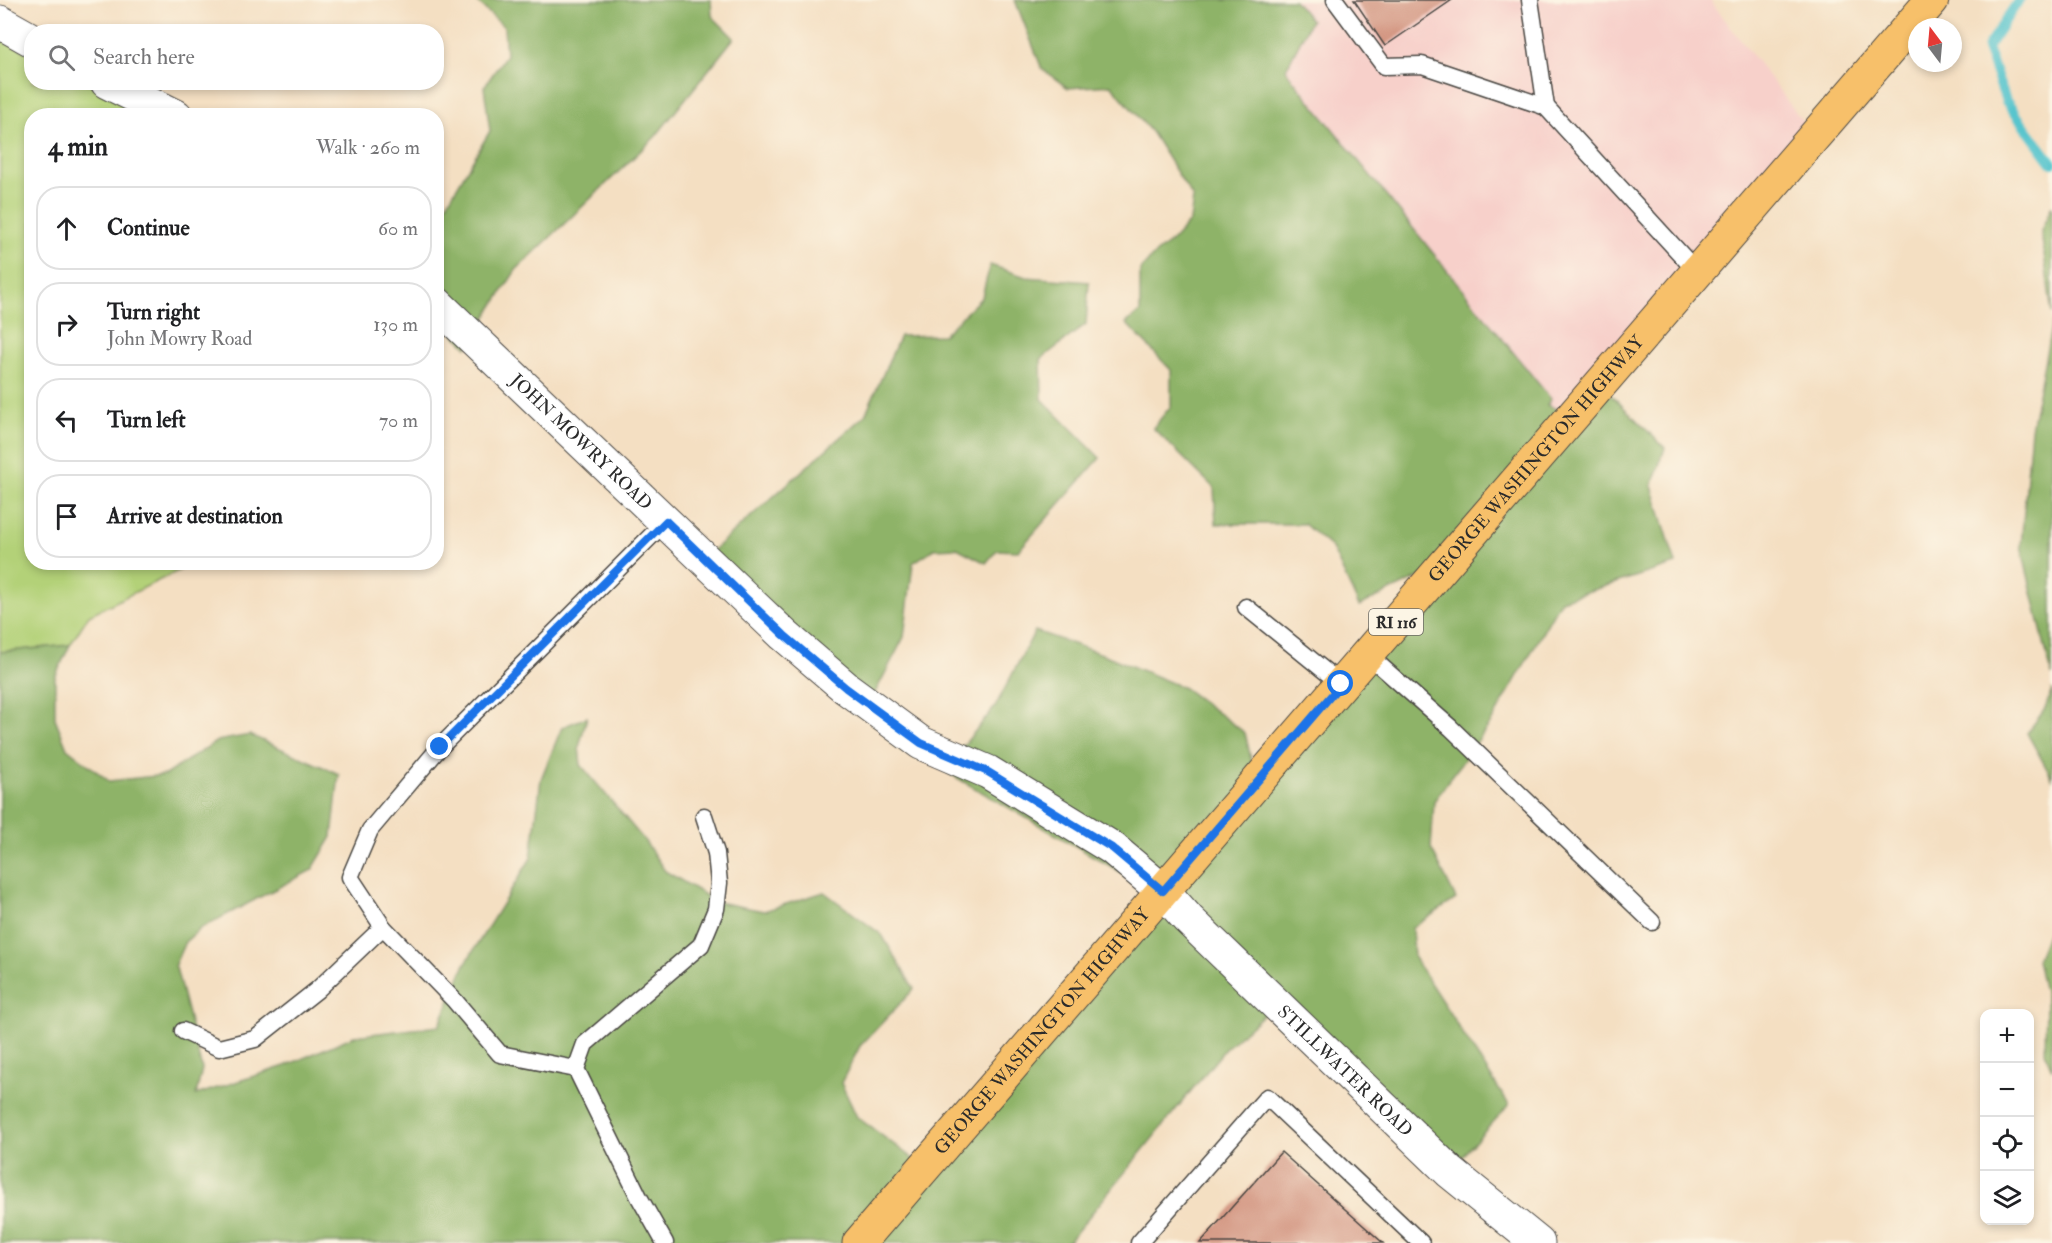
<!DOCTYPE html>
<html lang="en">
<head>
<meta charset="utf-8">
<style>
  :root { --surface:#fff; --page:#f2f2f2; --text:#202124; --muted:#757577; --line:#e0e0e0 }
  body { margin:0; font-family:"IM FELL Double Pica",serif; background:var(--page); color:var(--text) }
  .controls { position:absolute; right:18px; bottom:18px; display:grid; overflow:hidden; border-radius:12px; box-shadow:0 3px 9px #0003 }
  .controls button { width:54px; height:54px; display:grid; place-items:center; padding:0; border:0; border-bottom:2px solid var(--line); background:var(--surface); color:var(--text); font:30px sans-serif }
  .compass { position:absolute; left:1908px; top:18px; width:54px; height:54px; border-radius:50%; background:var(--surface); box-shadow:0 3px 9px #0003; rotate:344deg }
  .stop { position:absolute; width:18px; height:18px; margin:-14px; border:4px solid #1a73e8; border-radius:50%; background:#fff }
  .stop.end { background:#1a73e8; border-color:#fff; box-shadow:0 2px 6px #0008 }
  .list { margin:0; padding:0; list-style:none }
  h2 { display:flex; justify-content:space-between; align-items:center; height:78px; margin:0; padding:0 24px; font-size:26px }
  h2 small { font-size:20px; font-weight:400; color:var(--muted) }
  .list li { display:grid; grid-template-columns:39px 1fr auto; gap:18px; align-items:center; box-sizing:border-box; height:84px; margin:0 12px 12px; padding:0 12px; border:2px solid var(--line); border-radius:24px }
  .list b { display:block; font-size:22px; white-space:nowrap }
  .list p { margin:0; font-size:20px; white-space:nowrap; color:var(--muted) }
  .list em { font-size:20px; font-style:normal; color:var(--muted) }
  .icon { flex:none; width:33px; height:33px; fill:none; stroke:currentColor; stroke-width:2; stroke-linecap:round; stroke-linejoin:round }
  .map { position:relative; flex:none; width:2052px; height:1243px; overflow:hidden }
  .search { position:absolute; background:var(--surface); box-shadow:0 3px 9px #0003; left:24px; top:24px; width:420px; height:66px; display:flex; align-items:center; gap:15px; box-sizing:border-box; padding:0 21px; border-radius:24px; color:var(--muted); font-size:22px }
  .panel { position:absolute; background:var(--surface); box-shadow:0 3px 9px #0003; left:24px; top:108px; width:420px; height:462px; border-radius:24px }
  .map>svg:first-child { display:block }
</style>
</head>
<body>
<div class="map">
<svg width="2052" height="1243" viewBox="0 0 2052 1243">
  <rect width="100%" height="100%" fill="#fcf5e5"/>
  <filter id="ink" filterUnits="userSpaceOnUse"><feTurbulence type="fractalNoise" baseFrequency=".0167" numOctaves="2"/><feDisplacementMap in="SourceGraphic" scale="12" xChannelSelector="R" yChannelSelector="G"/><feConvolveMatrix kernelMatrix="1 2 1 2 8 2 1 2 1" color-interpolation-filters="sRGB"/></filter>
  <filter id="wash" filterUnits="userSpaceOnUse"><feTurbulence type="fractalNoise" baseFrequency=".008" numOctaves="4" result="noise"/><feDisplacementMap in="SourceGraphic" scale="24" xChannelSelector="R" yChannelSelector="G"/><feGaussianBlur stdDeviation="1.35" result="paint"/><feColorMatrix in="noise" values="0 0 0 0 0 0 0 0 0 0 0 0 0 0 0 0 0 1.4 0 .05"/><feComposite in="paint" operator="in"/></filter>
  <g filter="url(#wash)">
    <rect width="100%" height="100%" fill="#f4dfc2"/>
    <path fill="#f7d0ca" d="M1294,0H1710L1817,140L1568,414L1546,405L1551,400L1290,76L1286,69L1311,20Z"/>
    <path fill="#b3d178" stroke="#6f7e52" stroke-width="1.5" d="M0,37L31,54L32,82L87,83L128,98L162,115L32,116V562L185,563L182,569L89,615L70,645L0,652Z"/>
    <g fill="#8eb368" stroke="#5c6f4a" stroke-width="1.5">
      <path d="M475,0H711L712,16L734,38L655,137L516,270L467,347L437,318V213L447,204L490,131L484,87L506,55L504,27Z"/>
      <path d="M1015,0H1294L1311,20L1286,69L1290,76L1551,399L1547,405L1568,414L1604,388L1665,448L1652,486L1676,564L1561,600L1492,721L1434,801L1431,848L1456,899L1412,928L1414,958L1509,1105L1452,1167L1277,1003L1225,1049L1070,1240L1065,1243H0V652L70,645L55,677V718L67,748L109,781L165,775L217,741L250,735L339,774L332,837L312,870L201,928L185,942L175,964L202,1069L196,1095L285,1066L354,1036L439,1026L465,964L531,858L541,779L562,727L587,717L579,747L581,765L644,840L665,871L717,902L764,911L824,892L882,935L914,989L860,1046L841,1083L857,1117L923,1166L1161,895L950,774L945,768L995,707L1035,631L1105,655L1184,688L1245,733L1258,789L1449,563L1359,606L1332,548L1304,524H1216L1214,488L1153,428L1171,406V370L1126,323L1140,312V270L1153,256L1173,240L1190,221L1193,198L1152,133L1111,85L1068,88L1042,69Z"/>
      <path d="M2052,205V314L2041,231Z"/>
      <path d="M990,265L1026,277L1089,282L1086,324L1041,359L1042,399L1100,458L1018,551L997,550L986,563L957,548L934,549L913,563L904,637L866,710L703,559L865,415L900,336L943,335L982,297Z"/>
      <path d="M2052,323V676L2021,546L2031,429Z"/>
      <path d="M2052,690V778L2027,733L2045,709Z"/>
      <path d="M2052,922V1070L2045,1052L2046,1001L2037,960Z"/>
    </g>
    <g fill="none" stroke-linecap="round" stroke-linejoin="round">
      <path stroke="#58c5cd" stroke-width="10" d="M2019,0L1987,48L2006,101L2052,163"/>
    </g>
    <g id="blocks">
      <g fill="#d39581">
        <path d="M1354,0H1452L1385,46Z"/>
        <path d="M1281,1152L1383,1243H1200Z"/>
      </g>
    </g>
  </g>
  <g filter="url(#ink)">
    <use href="#blocks" fill-opacity="0" stroke="#494642" stroke-width="1.5"/>
    <g fill="none" stroke-linecap="round" stroke-linejoin="round">
      <g stroke="#494642" stroke-width="19">
        <g id="service">
          <path d="M1335,0L1384,66L1422,65L1546,107L1698,273"/>
          <path d="M1530,0L1546,107"/>
          <path d="M1246,607L1341,684"/>
          <path d="M1367,654L1451,728L1652,922"/>
          <path d="M183,1031L219,1048L255,1039L317,990L383,927"/>
          <path d="M576,1069L500,1054L455,1001L383,927L350,877L370,830L440,747L666,521"/>
          <path d="M665,1243L639,1197L576,1069L585,1044L701,945L716,909L719,883L716,853L704,816"/>
          <path d="M1139,1243L1267,1097L1421,1243"/>
        </g>
      </g>
      <g stroke="#494642" stroke-width="35">
        <g id="minor">
          <path d="M0,22L32,40"/>
          <path d="M107,82L176,116"/>
          <path id="s1" d="M436,303L784,635L846,688L921,743L988,772L1112,848L1163,891"/>
        </g>
      </g>
      <g stroke="#494642" stroke-width="35">
        <g id="tertiary">
          <path id="s2" d="M1163,891L1188,919L1450,1172L1538,1243"/>
        </g>
      </g>
      <g stroke="#494642" stroke-width="35">
        <g id="primary">
          <path id="s3" d="M859,1243L1932,0"/>
        </g>
      </g>
      <use href="#service" stroke="#fff" stroke-width="16"/>
      <use href="#minor" stroke="#fff" stroke-width="33"/>
      <use href="#tertiary" stroke="#fff" stroke-width="33"/>
      <use href="#primary" stroke="#f7c06b" stroke-width="33"/>
    </g>
  </g>
  <g fill="none" stroke-linecap="round" stroke-linejoin="round" filter="url(#ink)">
    <path stroke="#1a73e8" stroke-width="8" d="M440,747L666,521L784,635L846,688L921,743L988,772L1112,848L1163,891L1341,684"/>
  </g>
  <g text-anchor="middle" stroke-width="4.5" stroke-linejoin="round" paint-order="stroke">
    <rect fill="#fcf5e5" stroke="#6a6863" stroke-width="1.5" x="1369" y="609" width="54" height="26" rx="4.5"/>
    <g font-size="16" font-weight="bold" fill="#2b2b2b">
      <text x="1396" y="628">RI 116</text>
    </g>
    <g font-size="18" fill="#2b2b2b" stroke="#fcf5e5">
      <text dy="6" stroke="none"><textPath href="#s1" startOffset="201">JOHN MOWRY ROAD</textPath></text>
      <text dy="6" stroke="none"><textPath href="#s3" startOffset="1036">GEORGE WASHINGTON HIGHWAY</textPath></text>
      <text dy="6" stroke="none"><textPath href="#s3" startOffset="280">GEORGE WASHINGTON HIGHWAY</textPath></text>
      <text dy="6" stroke="none"><textPath href="#s2" startOffset="256">STILLWATER ROAD</textPath></text>
    </g>
  </g>
</svg>
<div class="controls">
<button>+</button>
<button>−</button>
<button><svg class="icon" aria-label="locate" viewBox="0 0 24 24"><circle cx="12" cy="12" r="6"/><path d="M12 2v4M12 18v4M2 12h4M18 12h4"/></svg></button>
<button><svg class="icon" aria-label="layers" viewBox="0 0 24 24"><path d="M12 4l9 5-9 5-9-5zM3 14l9 5 9-5"/></svg></button>
</div>
<svg class="compass" viewBox="-18 -18 36 36"><path d="M0-13l5 13h-10z" fill="#e53935"/><path d="M0 13l5-13h-10z" fill="#757577"/></svg>
<div class="stop" style="left:1341px;top:684px"></div>
<div class="stop end" style="left:440px;top:747px"></div>
<div class="search"><svg class="icon" aria-label="search" viewBox="0 0 24 24"><circle cx="10" cy="10" r="6"/><path d="M15 15l6 6"/></svg>Search here</div>
<section class="panel">
<h2>4 min<small>Walk · 260 m</small></h2>
<ul class="list">
<li><svg class="icon" aria-label="ahead" viewBox="0 0 24 24"><path d="M12 20V5M6 11l6-6 6 6"/></svg><div><b>Continue</b></div><em>60 m</em></li>
<li><svg class="icon" aria-label="right" viewBox="0 0 24 24"><path d="M7 20v-9h11M14 6l5 5-5 5"/></svg><div><b>Turn right</b><p>John Mowry Road</p></div><em>130 m</em></li>
<li><svg class="icon" aria-label="left" viewBox="0 0 24 24"><path d="M17 20v-9H6M10 6l-5 5 5 5"/></svg><div><b>Turn left</b></div><em>70 m</em></li>
<li><svg class="icon" aria-label="arrive" viewBox="0 0 24 24"><path d="M6 21V4h12l-3 4 3 4H6"/></svg><div><b>Arrive at destination</b></div></li>
</ul>
</section>
</div>
</body>
</html>
